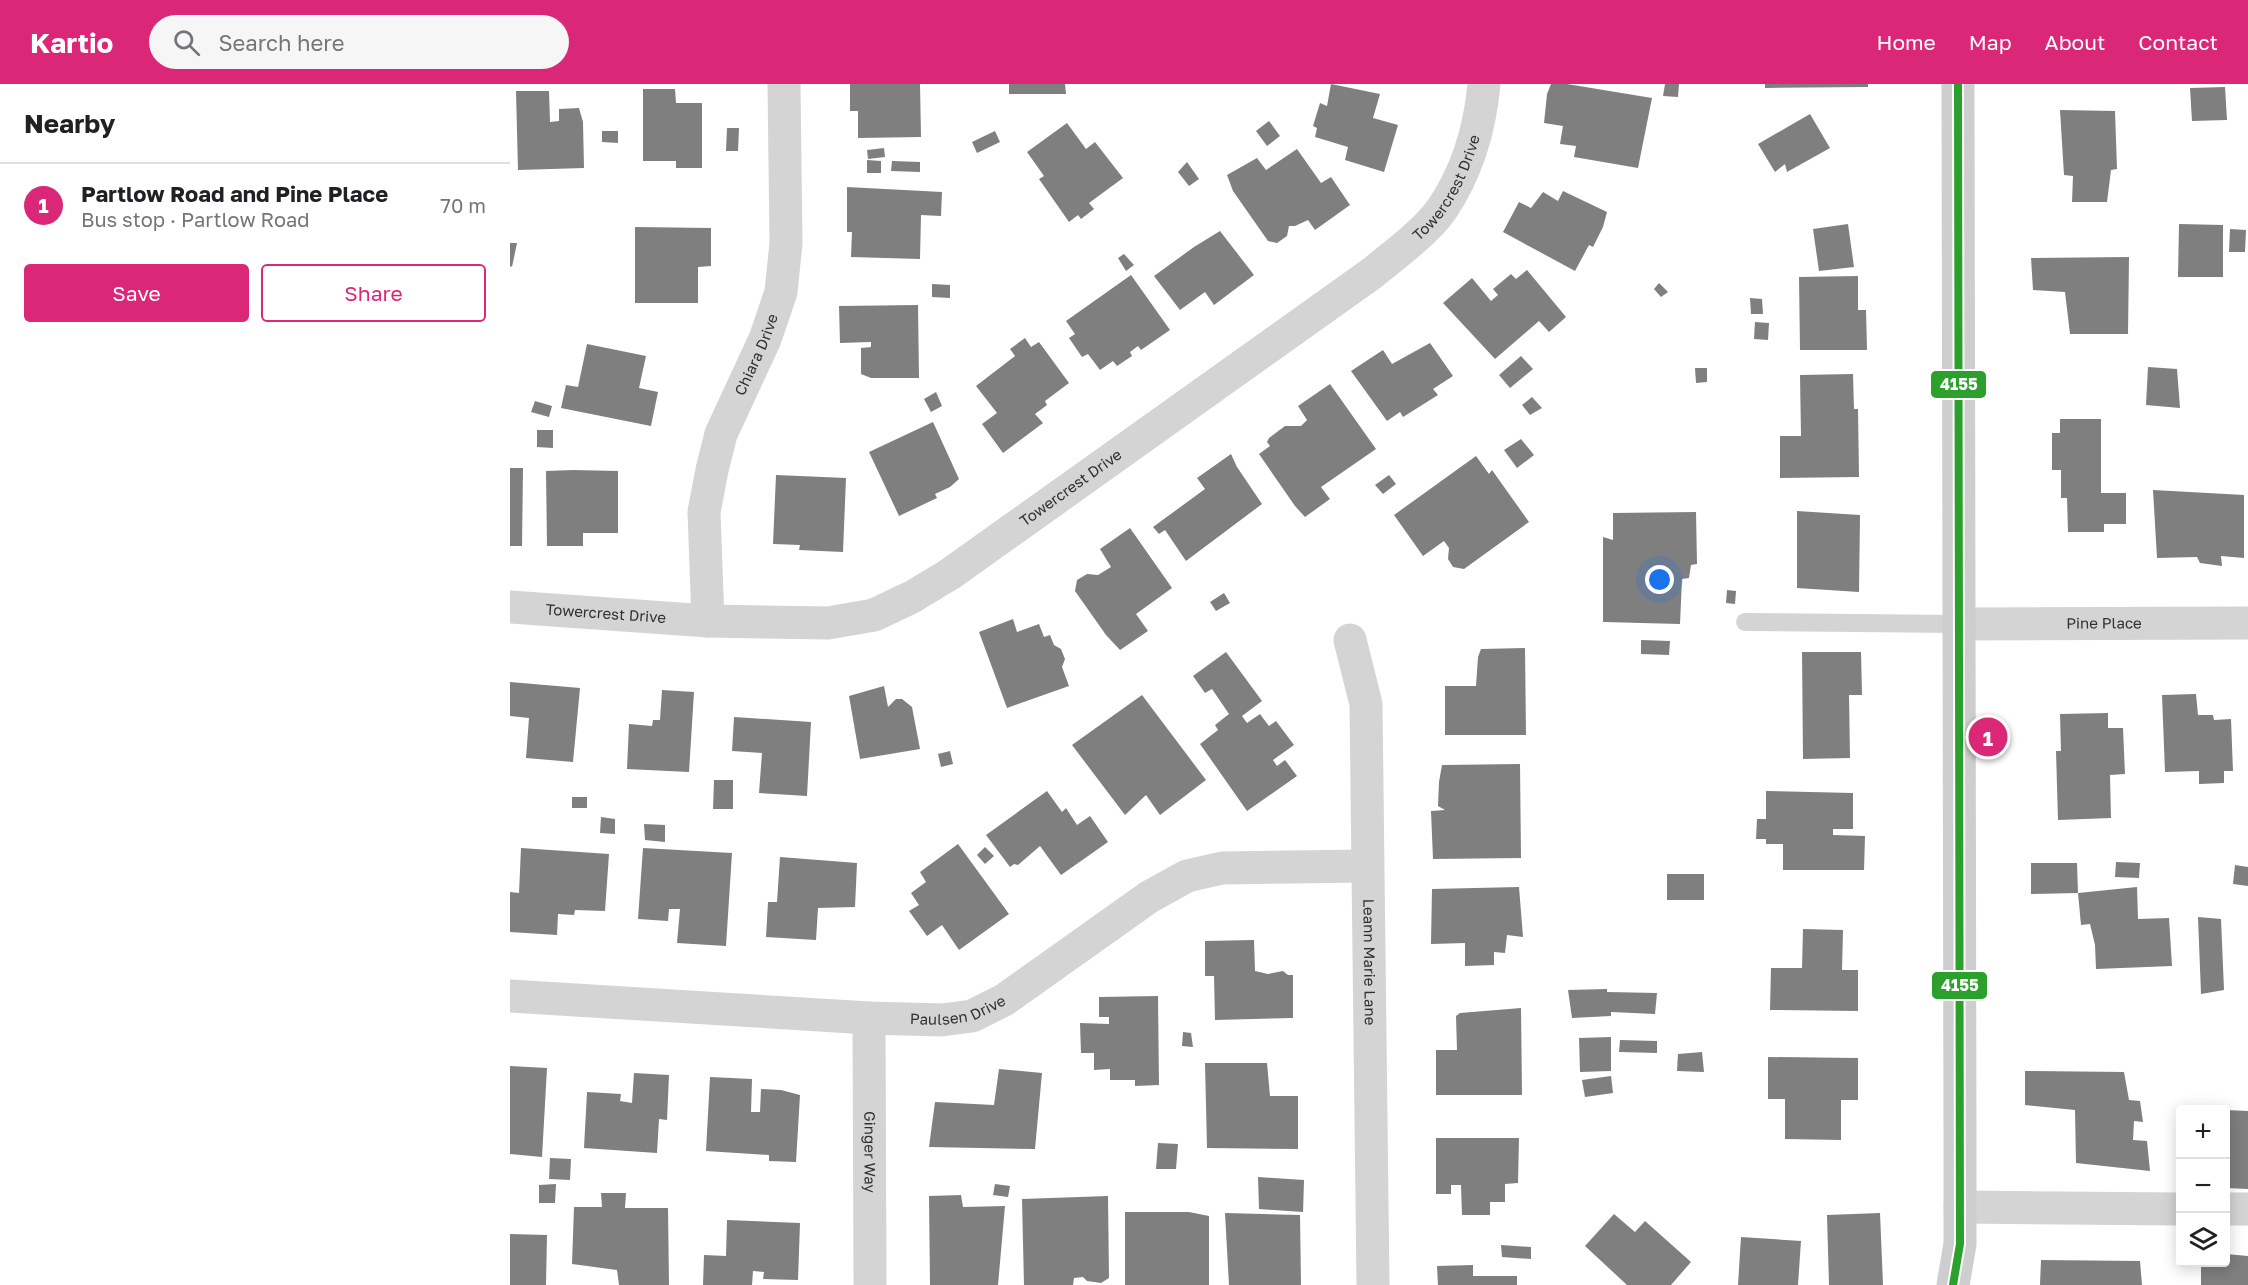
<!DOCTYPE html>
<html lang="en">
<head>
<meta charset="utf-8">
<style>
  :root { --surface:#fff; --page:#f6f6f6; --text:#202124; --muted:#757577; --line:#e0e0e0; --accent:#db2777 }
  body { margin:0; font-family:"Golos Text",sans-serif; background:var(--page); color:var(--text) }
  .controls { position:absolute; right:18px; bottom:18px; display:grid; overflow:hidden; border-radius:6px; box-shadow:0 3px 15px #0003 }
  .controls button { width:54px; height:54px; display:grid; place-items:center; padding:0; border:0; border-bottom:2px solid var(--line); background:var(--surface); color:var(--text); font:30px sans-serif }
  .you { position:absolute; left:1150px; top:496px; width:21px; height:21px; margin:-15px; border:4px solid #fff; border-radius:50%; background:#1a73e8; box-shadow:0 0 0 9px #1a73e833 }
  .badge { display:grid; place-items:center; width:39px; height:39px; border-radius:50%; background:var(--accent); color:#fff; font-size:20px; font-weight:700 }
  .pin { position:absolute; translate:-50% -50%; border:3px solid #fff; box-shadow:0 2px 6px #0006 }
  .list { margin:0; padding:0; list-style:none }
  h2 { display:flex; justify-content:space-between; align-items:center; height:78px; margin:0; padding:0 24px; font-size:26px }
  h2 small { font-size:20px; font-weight:400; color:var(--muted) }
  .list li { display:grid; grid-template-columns:39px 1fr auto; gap:18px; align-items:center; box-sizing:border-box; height:84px; padding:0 24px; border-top:2px solid var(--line) }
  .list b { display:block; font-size:22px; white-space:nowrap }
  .list p { margin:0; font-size:20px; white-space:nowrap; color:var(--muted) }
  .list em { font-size:20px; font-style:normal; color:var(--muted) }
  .actions { display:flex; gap:12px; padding:18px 24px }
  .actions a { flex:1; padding:14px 0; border:2px solid var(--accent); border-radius:6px; text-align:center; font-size:21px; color:var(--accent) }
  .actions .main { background:var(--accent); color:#fff }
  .icon { flex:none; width:33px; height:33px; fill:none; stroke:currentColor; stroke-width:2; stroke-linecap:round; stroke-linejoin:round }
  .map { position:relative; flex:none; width:1738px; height:1201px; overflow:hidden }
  header { display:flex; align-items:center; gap:36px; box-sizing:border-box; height:84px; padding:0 30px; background:var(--accent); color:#fff }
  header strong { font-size:28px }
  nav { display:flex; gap:33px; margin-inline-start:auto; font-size:21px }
  .search { width:420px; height:54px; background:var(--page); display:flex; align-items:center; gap:15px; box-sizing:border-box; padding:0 21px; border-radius:33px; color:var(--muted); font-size:22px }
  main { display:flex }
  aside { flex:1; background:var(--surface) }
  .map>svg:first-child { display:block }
</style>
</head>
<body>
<header>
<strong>Kartio</strong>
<div class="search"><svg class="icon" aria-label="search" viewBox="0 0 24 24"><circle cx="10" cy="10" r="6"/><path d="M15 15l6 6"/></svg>Search here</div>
<nav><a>Home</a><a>Map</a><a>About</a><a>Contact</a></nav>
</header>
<main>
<aside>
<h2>Nearby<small></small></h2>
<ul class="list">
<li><span class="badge">1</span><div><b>Partlow Road and Pine Place</b><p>Bus stop · Partlow Road</p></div><em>70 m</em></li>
</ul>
<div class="actions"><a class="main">Save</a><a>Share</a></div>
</aside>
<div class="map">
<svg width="1738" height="1201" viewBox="0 0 1738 1201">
  <rect width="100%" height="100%" fill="#fff"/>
  <g fill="#7f7f7f">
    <path d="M340,0H410L411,53L348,54V27H340Z"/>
    <path d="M499,0H555L556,10H499Z"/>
    <path d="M821,0L870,10L863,34L888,41L874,88L835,76L838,63L805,53L807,44L803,42L810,19L817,22Z"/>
    <path d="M1041,0H1057L1142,14L1128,84L1064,73L1066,62L1050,60L1053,42L1034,39L1037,10Z"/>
    <path d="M1155,0H1169L1168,13L1153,12Z"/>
    <path d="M1255,0H1358V3L1255,4Z"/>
    <path d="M1715,3L1717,36L1682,37L1680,4Z"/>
    <path d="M133,5H165L166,19H192V84H166V77H133Z"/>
    <path d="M6,7H39L40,38L49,37V25L69,24L73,38L74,84L8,86Z"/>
    <path d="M1550,26L1605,27L1607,85L1601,86L1597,118H1562L1563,92L1554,91Z"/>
    <path d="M1300,30L1320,64L1277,88L1275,80L1265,88L1248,60Z"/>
    <path d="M759,37L770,52L757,62L746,47Z"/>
    <path d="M557,39L576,65L585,58L613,94L579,119L584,125L571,135L568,131L559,138L529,95L534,92L517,68Z"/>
    <path d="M217,44H229L228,67H216Z"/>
    <path d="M92,47H108V59L92,58Z"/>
    <path d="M485,47L490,58L467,69L462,58Z"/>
    <path d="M374,64L375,73L358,75L357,66Z"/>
    <path d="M787,65L811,99L821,93L840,121L805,146L798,136L785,142H779L777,152L767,159L758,157L723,107L717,91L747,74L756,86Z"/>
    <path d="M357,76L371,77V89H357Z"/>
    <path d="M382,77L410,78V88L381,87Z"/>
    <path d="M677,78L689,95L679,102L668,88Z"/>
    <path d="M337,103L432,108L431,132L411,131L410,175L341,173L342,148H337Z"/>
    <path d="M1053,107L1097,128L1093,143L1083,163L1079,161L1065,187L993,148L1009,118L1021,124L1033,108L1048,117Z"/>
    <path d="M1338,140L1344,183L1309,187L1303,145Z"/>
    <path d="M1669,140L1713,141V193H1668Z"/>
    <path d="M125,143L201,144V182L188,183V219H125Z"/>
    <path d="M1720,145L1736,146L1735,168H1719Z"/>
    <path d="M710,147L744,191L704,221L695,208L670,226L644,192L684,163Z"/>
    <path d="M0,159H7L2,183L0,182Z"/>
    <path d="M614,170L624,181L616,187L608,174Z"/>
    <path d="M1619,173L1618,250H1560L1555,208L1523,206L1521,174Z"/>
    <path d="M1017,186L1056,233L1039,248L1029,237L985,275L933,219L962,194L981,217L988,211L983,205L1001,190L1006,195Z"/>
    <path d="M621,191L660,246L631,266L628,262L620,268L622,272L607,282L603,277L590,286L578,270L572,273L559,254L565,250L556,237Z"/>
    <path d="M1348,192V226H1356L1357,266H1290L1289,193Z"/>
    <path d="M1149,199L1158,208L1151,213L1144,205Z"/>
    <path d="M422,200L440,201V214L422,213Z"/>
    <path d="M1240,214L1252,215L1253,230H1241Z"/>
    <path d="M408,221L409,294H361L351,290V264L361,263V258L330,259L329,222Z"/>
    <path d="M1245,238L1259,239L1258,256L1244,255Z"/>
    <path d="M515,254L521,263L529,258L559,299L535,317L537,321L525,330L533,339L493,369L472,340L487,329L466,302L505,272L500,265Z"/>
    <path d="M920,259L943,292L923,305L928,311L893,333L890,328L877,337L841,287L873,266L882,280Z"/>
    <path d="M77,260L136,272L129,304L148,308L141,342L51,324L56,301L68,303Z"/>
    <path d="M1011,272L1023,285L1000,304L989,291Z"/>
    <path d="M1638,283L1667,285L1670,324L1636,321Z"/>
    <path d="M1185,284H1197V298L1186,299Z"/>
    <path d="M1343,290L1344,325H1348L1349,393L1270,394V352H1291L1290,291Z"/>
    <path d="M820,300L866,365L811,403L820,415L795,433L785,422L749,370L760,362L757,358L759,354L775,342H791L797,336L788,322Z"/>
    <path d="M426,308L432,322L421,328L414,315Z"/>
    <path d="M1022,313L1032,324L1020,331L1012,321Z"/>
    <path d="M25,317L42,322L39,333L21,328Z"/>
    <path d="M1550,335H1591V409H1616V440H1594V448H1558L1557,414H1551V386H1542V349H1550Z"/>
    <path d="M423,338L449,395L440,403L425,410L427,414L389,432L359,368Z"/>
    <path d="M27,346H43V364L27,363Z"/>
    <path d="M1011,355L1024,371L1007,384L994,366Z"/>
    <path d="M721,370L727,383L752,420L676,477L655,446L649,450L643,443L695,405L687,394Z"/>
    <path d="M966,372L979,390L982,386L1019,438L954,485L943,483L938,475L939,464L934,457L913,472L884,431Z"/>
    <path d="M0,384H13L12,462H0Z"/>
    <path d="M63,386L108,387V449H73V462H37L36,387Z"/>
    <path d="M266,391L336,394L333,468L289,466L290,461L263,460Z"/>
    <path d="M879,391L886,400L873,410L865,401Z"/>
    <path d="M1643,406L1734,411V474L1711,472L1712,482L1690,479L1687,473L1647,474Z"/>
    <path d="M1287,427L1350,431L1349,508L1287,504Z"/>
    <path d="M1186,428L1187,480L1181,481L1179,494L1172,495L1170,540L1093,538V453L1103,456V429Z"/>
    <path d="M620,444L662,504L626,530L638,547L610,566L596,551L565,507L567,496L577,490L588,491L601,483L590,465Z"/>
    <path d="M1217,506L1226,507L1225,520L1216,519Z"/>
    <path d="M714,509L720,519L706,527L700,518Z"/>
    <path d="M503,535L507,548L529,540L534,553L540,551L544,561L551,565L555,575L552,583L559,602L497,624L469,548Z"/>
    <path d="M1131,556L1160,557L1159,571L1131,570Z"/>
    <path d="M1015,564L1016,651H935V602H966L968,573L971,565Z"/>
    <path d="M716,568L752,617L732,632L737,639L750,630L759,642L766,637L784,661L763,676L767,682L775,676L787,692L737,727L690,660L708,646L705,641L719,630L702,605L695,609L683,592Z"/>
    <path d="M1292,568H1351L1352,611H1339L1340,674L1293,675Z"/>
    <path d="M0,598L70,604L63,678L16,674L19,634L0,632Z"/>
    <path d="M374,602L378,623L386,615H392L402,623L410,665L350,675L339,612Z"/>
    <path d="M152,606L184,608L179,688L117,685L119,640L142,642L143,636H150Z"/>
    <path d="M1686,610L1688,631H1703L1704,636L1721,635L1723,687H1714V699L1689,700V687L1655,688L1652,611Z"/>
    <path d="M632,611L696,696L650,731L636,711L615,731L562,661Z"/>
    <path d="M1598,629V644H1613L1615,690L1600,691L1601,734L1548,736L1546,667H1551L1550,630Z"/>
    <path d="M224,633L301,638L297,712L249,709L252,669L222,667Z"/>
    <path d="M440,667L443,680L431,683L428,670Z"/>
    <path d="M1010,680L1011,774L923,775L921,727L935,726L928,722L929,698L932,681Z"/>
    <path d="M204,696H223V725H203Z"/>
    <path d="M537,707L552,728L556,724L567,741L580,732L598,758L551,791L530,762L508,781L504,780L500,783L476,751Z"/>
    <path d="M1256,707L1343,709V745H1323V751L1355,752L1354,786H1273V760H1256V755H1246L1247,735H1256Z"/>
    <rect x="62" y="713" width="15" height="11"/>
    <path d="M91,733L105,735V750L90,749Z"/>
    <path d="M134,740L155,741V758L135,756Z"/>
    <path d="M448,760L499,830L449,866L432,841L417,852L399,827L409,821L401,809L416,798L410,788Z"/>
    <path d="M475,763L484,772L475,780L467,771Z"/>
    <path d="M11,764L99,770L95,827L65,826L64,831L48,830L47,851L0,848V808L9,809Z"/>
    <path d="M133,764L222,769L216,862L167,859L170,825H159L158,837L128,835Z"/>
    <path d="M270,773L347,779L345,823L308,824L306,856L256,853L258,818H267Z"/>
    <path d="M1606,778L1630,779L1629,794L1605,793Z"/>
    <path d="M1521,779H1567L1568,809L1521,810Z"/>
    <path d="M1725,781L1738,783V802L1723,800Z"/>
    <rect x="1157" y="790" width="37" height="26"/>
    <path d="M1009,803L1013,853L997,851L995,869L984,868V881L955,882V859L921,860L922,805Z"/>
    <path d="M1627,803L1628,835L1659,834L1662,882L1586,885L1585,861L1580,840L1571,841L1568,809Z"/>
    <path d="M1688,833L1711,835L1714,906L1691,910Z"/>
    <path d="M1293,845L1333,846L1332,886H1348V927L1260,926L1261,884H1292Z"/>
    <path d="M744,856L745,887L758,890L773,887L778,891H783V934L705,936L704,892H695V857Z"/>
    <path d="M1097,905V908L1147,909L1145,930L1101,928V932L1062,934L1058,906Z"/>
    <path d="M648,912L649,1001L625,1002V996H600V985L584,986V969H571L570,939L599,940V933H589V913Z"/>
    <path d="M1011,924L1012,1011H926V966H947L946,932L950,929Z"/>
    <path d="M673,948L681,949L683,963L672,962Z"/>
    <path d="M1101,953V987L1070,988L1069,954Z"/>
    <path d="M1110,956L1147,957V969L1109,968Z"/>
    <path d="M1192,968L1194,988L1167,987L1168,970Z"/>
    <path d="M1258,973L1348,974V1016H1331V1056L1275,1055V1015H1258Z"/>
    <path d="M695,979H757L760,1012H788V1065L697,1064Z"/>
    <path d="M0,982L37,984L32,1073L0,1070Z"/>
    <path d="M489,985L532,989L525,1065L419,1063L425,1018L484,1021Z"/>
    <path d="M1515,987L1614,988L1619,1016L1630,1017L1633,1038L1624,1037L1623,1056L1637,1057L1640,1087L1566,1079L1565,1026L1515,1021Z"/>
    <path d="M124,989L159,991L157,1036L149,1035L147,1069L74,1064L77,1008L111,1010L110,1017L122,1019Z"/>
    <path d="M1101,992L1103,1009L1075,1013L1072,996Z"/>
    <path d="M200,993L242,995L241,1028H250L251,1005L271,1006L290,1011L286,1078L259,1077V1071L196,1067Z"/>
    <path d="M1716,1026L1738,1027V1105L1716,1104Z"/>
    <path d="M926,1054H1009L1008,1099L995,1100V1118H980V1131H952L951,1101H941V1110H926Z"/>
    <path d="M648,1059L668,1060L666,1085H646Z"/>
    <path d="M40,1074L61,1075L60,1096L39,1095Z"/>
    <path d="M748,1093L794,1096L793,1128L749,1125Z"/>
    <path d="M46,1100L45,1119H29V1101Z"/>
    <path d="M485,1100L500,1102L498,1113L483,1111Z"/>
    <path d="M91,1109H116L115,1124H158L159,1201H109L107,1186L62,1180L64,1123H92Z"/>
    <path d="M451,1111L453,1123L495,1122L488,1201H420L419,1112Z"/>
    <path d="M598,1112L599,1194L591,1199L577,1197L573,1193L564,1194L563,1201H514L512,1115Z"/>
    <path d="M615,1128H679L699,1132V1201H615Z"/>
    <path d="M715,1129L790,1131L791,1201H719Z"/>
    <path d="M1370,1129L1373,1201H1319L1317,1131Z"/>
    <path d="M1104,1130L1125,1148L1135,1137L1181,1178L1161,1201H1117L1075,1162Z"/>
    <path d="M217,1136L290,1139L288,1196L253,1195L254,1188L243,1187L242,1201H193L194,1171L216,1172Z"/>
    <path d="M0,1150L37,1151L36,1201H0Z"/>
    <path d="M1231,1153L1291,1157L1288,1201H1228Z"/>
    <path d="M991,1161L1021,1163V1175L992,1173Z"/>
    <path d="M1716,1170L1738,1172V1201H1691V1178H1716Z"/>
    <path d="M1531,1176L1630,1177L1632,1201H1530Z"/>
    <path d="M963,1181V1192H1007V1201H928L927,1182Z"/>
  </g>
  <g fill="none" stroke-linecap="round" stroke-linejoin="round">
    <path stroke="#d4d4d4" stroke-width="18" d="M1235,538L1448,540"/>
    <g stroke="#d4d4d4" stroke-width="33">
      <path id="s1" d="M0,523L198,537L318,539L364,531L402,513L440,490L861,190C883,172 916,148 932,125C957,88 970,44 974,0"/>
      <path id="s2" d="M198,537L194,428L202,386L211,350L255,255L271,208L276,159L274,0"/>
      <path id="s3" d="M1448,540L1738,539"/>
      <path id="s4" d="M840,556L856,620L863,1201"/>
      <path id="s5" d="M0,912L359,934L432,936L462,932L494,916L639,813L677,792L712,784L856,782"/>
      <path id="s6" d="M359,934L360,1201"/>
      <path d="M1450,1123L1670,1125"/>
      <path d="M1716,1125H1738"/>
    </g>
    <path stroke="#cecece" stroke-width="33" d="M1443,1201L1450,1160V1063L1448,0"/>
    <g stroke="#fff" stroke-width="12">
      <path id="bus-1" d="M1443,1201L1450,1160L1448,0"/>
    </g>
    <use href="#bus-1" stroke="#2ca02c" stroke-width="8"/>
  </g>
  <g text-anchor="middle" stroke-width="6" stroke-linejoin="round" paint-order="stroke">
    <g font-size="15" fill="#303030" stroke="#fff">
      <text dy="5" stroke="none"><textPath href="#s1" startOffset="1086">Towercrest Drive</textPath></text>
      <text dy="5" stroke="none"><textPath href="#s2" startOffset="276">Chiara Drive</textPath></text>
      <text dy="5" stroke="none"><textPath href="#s1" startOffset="600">Towercrest Drive</textPath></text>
      <text dy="5" stroke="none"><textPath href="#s1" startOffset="96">Towercrest Drive</textPath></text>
      <text dy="5" stroke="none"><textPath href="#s3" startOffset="146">Pine Place</textPath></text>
      <text dy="5" stroke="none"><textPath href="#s4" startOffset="324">Leann Marie Lane</textPath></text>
      <text dy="5" stroke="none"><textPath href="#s5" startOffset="450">Paulsen Drive</textPath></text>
      <text dy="5" stroke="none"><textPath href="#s6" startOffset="134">Ginger Way</textPath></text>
    </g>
  </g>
  <g stroke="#fff" stroke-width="2">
    <rect x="1420" y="286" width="57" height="29" rx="6" fill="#2ca02c"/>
    <rect x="1421" y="887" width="57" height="29" rx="6" fill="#2ca02c"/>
  </g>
  <g font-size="16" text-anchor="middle" font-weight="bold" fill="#fff">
    <text x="1449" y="306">4155</text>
    <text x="1450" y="907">4155</text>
  </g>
</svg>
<div class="controls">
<button>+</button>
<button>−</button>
<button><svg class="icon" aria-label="layers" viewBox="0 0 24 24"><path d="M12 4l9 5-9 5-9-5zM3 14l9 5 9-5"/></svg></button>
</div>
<div class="you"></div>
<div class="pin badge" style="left:1478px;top:653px">1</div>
</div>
</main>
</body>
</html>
